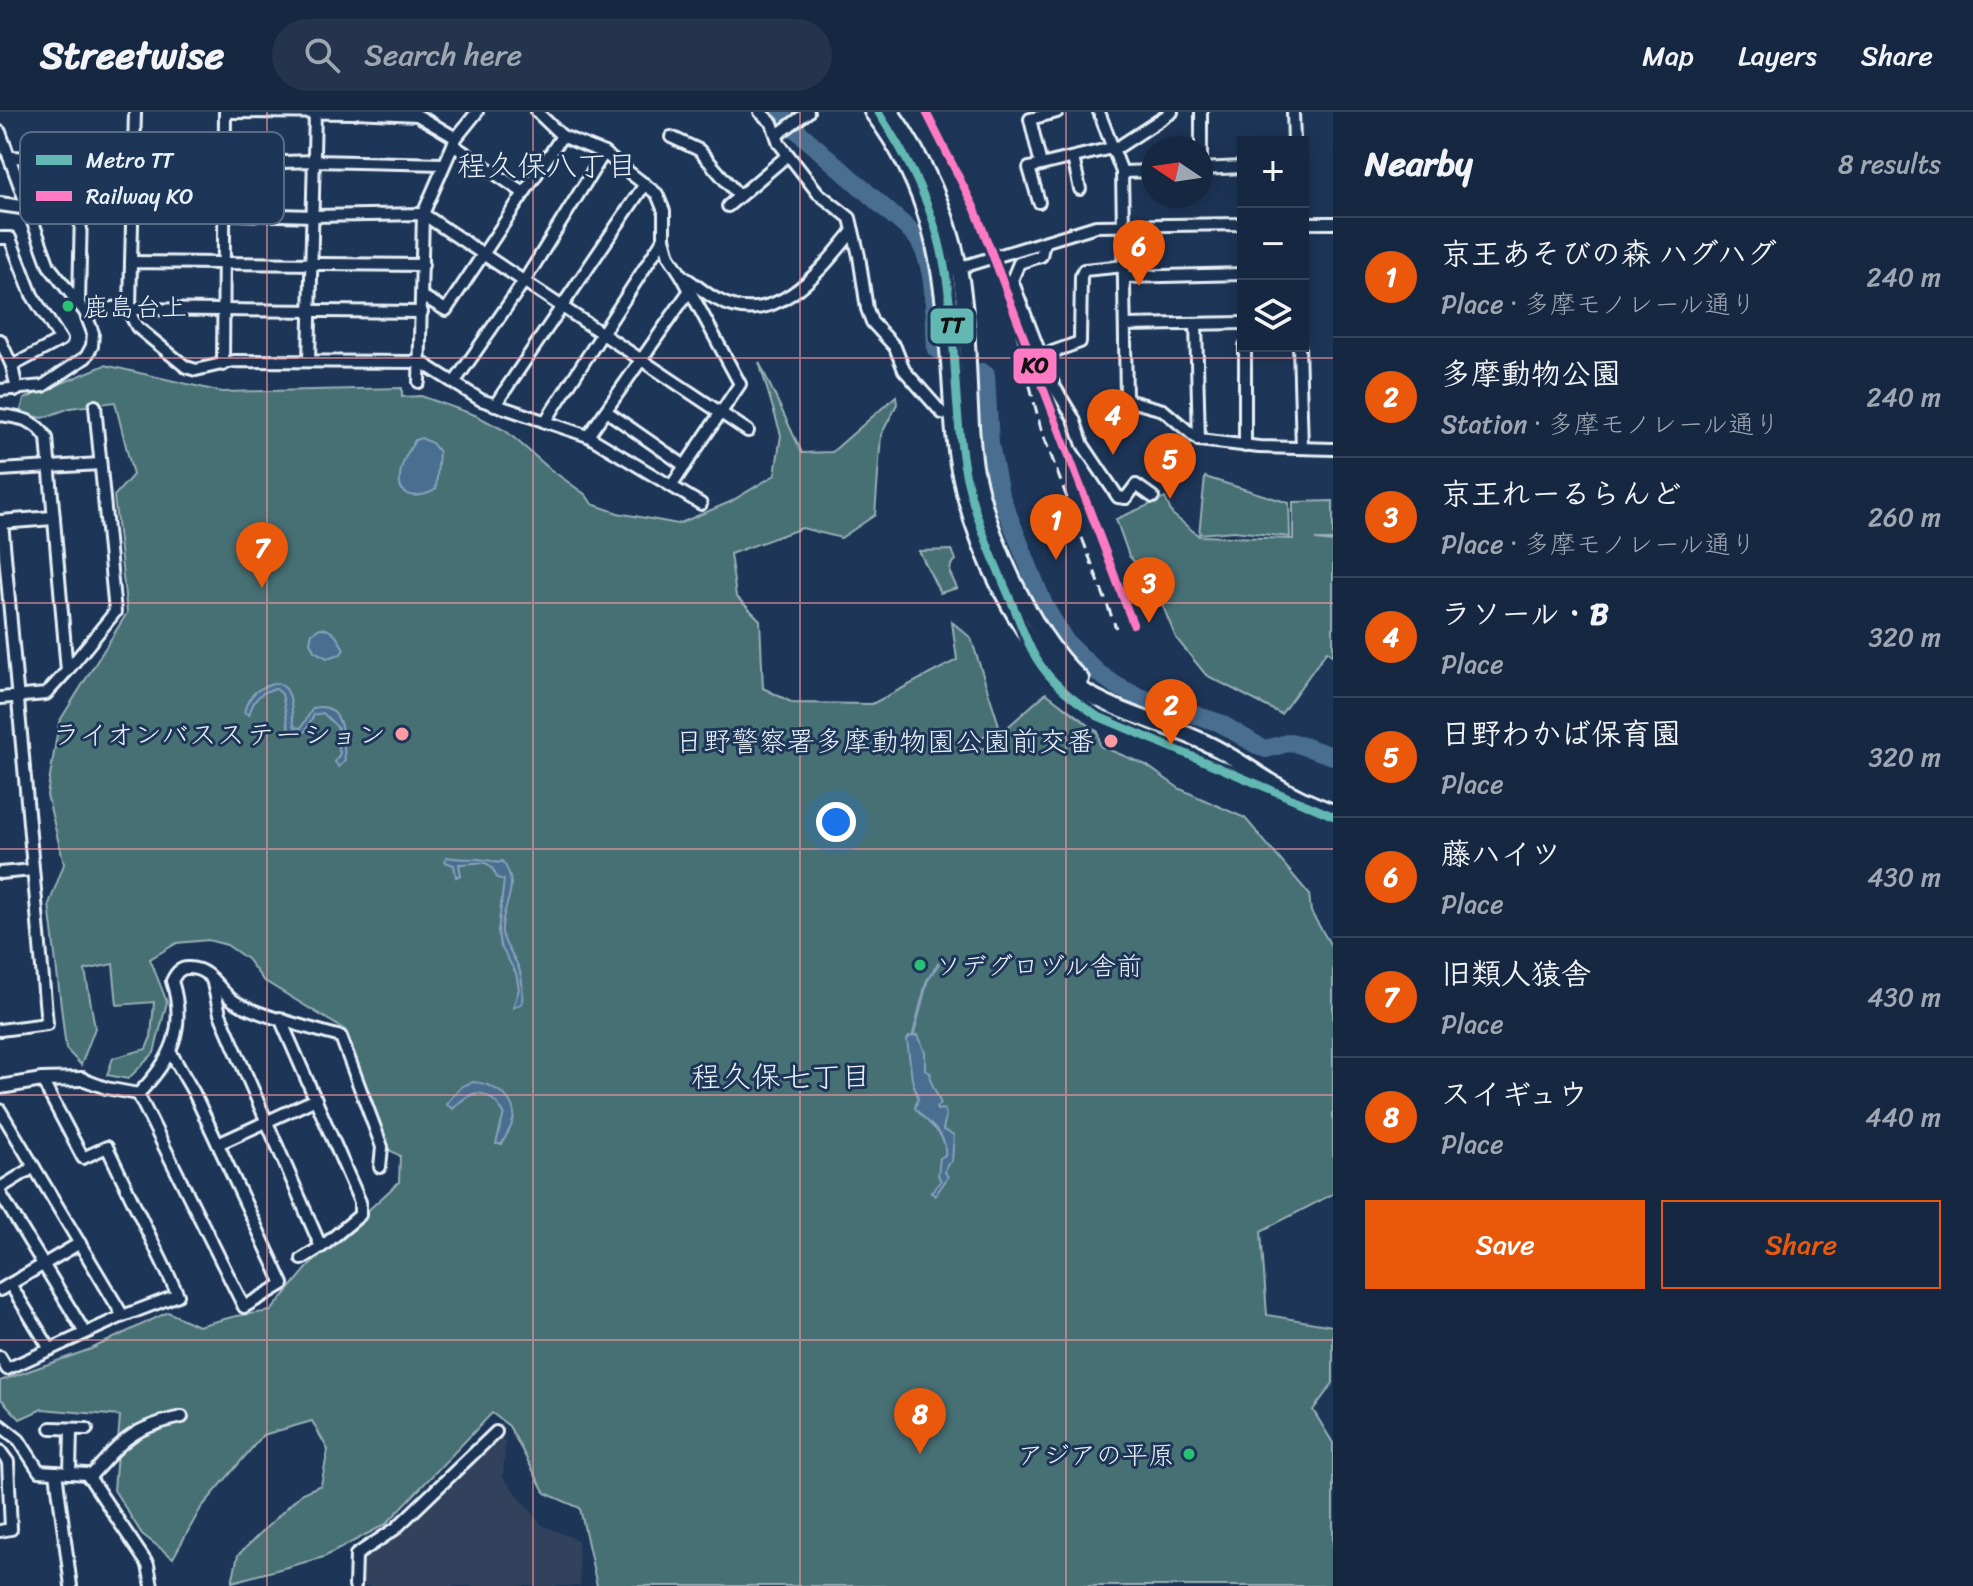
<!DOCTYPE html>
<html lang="en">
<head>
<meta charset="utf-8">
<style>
  :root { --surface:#162841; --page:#23344c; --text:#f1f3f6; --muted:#9ea6b1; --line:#35445a; --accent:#ea580c }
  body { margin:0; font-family:Sriracha,"Klee One",sans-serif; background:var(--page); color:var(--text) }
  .controls { position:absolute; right:24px; top:24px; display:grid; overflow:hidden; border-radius:0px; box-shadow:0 4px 20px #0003 }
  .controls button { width:72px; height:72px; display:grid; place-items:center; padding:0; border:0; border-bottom:2px solid var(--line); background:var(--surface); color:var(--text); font:40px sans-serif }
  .compass { position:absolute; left:1141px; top:24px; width:72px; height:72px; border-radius:50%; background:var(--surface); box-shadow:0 4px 20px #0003; rotate:283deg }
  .you { position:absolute; left:836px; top:710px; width:28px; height:28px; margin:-20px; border:6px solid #fff; border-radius:50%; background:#1a73e8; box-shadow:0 0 0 12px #1a73e833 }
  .badge { display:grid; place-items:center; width:52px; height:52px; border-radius:50%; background:var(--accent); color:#fff; font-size:26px; font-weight:700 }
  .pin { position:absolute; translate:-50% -66px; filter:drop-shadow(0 2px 4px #0008) }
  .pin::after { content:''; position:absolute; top:42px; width:28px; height:24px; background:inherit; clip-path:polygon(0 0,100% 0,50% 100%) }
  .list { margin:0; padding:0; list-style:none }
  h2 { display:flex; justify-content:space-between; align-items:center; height:104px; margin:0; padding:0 32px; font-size:34px }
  h2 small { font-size:26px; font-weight:400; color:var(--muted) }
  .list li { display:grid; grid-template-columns:52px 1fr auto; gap:24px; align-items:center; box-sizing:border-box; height:120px; padding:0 32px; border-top:2px solid var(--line) }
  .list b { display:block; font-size:30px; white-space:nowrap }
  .list p { margin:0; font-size:26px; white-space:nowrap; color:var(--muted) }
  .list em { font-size:26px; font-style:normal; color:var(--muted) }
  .actions { display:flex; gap:16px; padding:24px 32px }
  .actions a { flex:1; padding:18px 0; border:2px solid var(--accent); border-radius:0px; text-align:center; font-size:28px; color:var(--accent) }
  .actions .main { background:var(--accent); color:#fff }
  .icon { flex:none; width:44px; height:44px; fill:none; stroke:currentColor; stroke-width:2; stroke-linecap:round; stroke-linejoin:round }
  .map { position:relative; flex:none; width:1333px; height:1474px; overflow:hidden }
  header { display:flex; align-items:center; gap:48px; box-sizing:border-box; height:112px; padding:0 40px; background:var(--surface); border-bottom:2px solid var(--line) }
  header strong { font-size:38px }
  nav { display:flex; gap:44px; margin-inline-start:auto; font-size:28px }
  .search { width:560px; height:72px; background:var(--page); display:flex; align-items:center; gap:20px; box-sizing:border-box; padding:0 28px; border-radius:44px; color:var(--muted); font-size:30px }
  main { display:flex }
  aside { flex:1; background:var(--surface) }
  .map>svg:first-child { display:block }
</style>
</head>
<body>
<header>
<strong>Streetwise</strong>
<div class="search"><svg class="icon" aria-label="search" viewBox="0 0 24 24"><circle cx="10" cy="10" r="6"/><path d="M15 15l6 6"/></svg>Search here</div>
<nav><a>Map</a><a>Layers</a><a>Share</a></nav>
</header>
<main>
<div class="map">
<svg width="1333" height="1474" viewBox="0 0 1333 1474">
  <rect width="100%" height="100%" fill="#1d3557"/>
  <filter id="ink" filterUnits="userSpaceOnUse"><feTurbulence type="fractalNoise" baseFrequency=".0125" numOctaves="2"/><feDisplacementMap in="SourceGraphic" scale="16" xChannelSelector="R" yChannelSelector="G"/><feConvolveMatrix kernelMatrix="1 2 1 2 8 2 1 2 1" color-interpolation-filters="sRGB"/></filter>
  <g filter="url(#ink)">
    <path fill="#31425d" d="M500,1321L505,1331L503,1365L542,1413L578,1428L580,1474H362L361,1443L411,1409Z"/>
    <g fill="#476f74" stroke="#98b0b6" stroke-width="2">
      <path d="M759,250L802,341L832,340L896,284L897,292L881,323L875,403L841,426L802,416L730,442L736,484L760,508L763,576L793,591L872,592L957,548L952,510L971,526L999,613L973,632L983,637L1046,581L1098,620L1100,634L1146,653L1180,677L1245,706L1309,782L1311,800L1333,837V1082L1261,1119L1267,1203L1333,1214V1271L1313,1298L1333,1331V1474H597L580,1396L545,1381L509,1314L492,1301L386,1412L324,1445L232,1470L238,1443L302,1381L321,1373L328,1338L312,1309L263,1323L201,1396L173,1446L142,1422L114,1378L120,1304L42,1297L20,1307L0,1286V1269L91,1237L168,1200L198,1214L236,1204L271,1199L314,1148L399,1070L400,1044L388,1037L345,918L263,868L247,847L227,833L208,828L177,831L150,847L167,890L154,941L128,967L107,963L113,946L146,937L151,925L154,890L117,893L113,852L85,858L95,916L81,953L66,937L49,792L64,752L47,683L59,610L127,501L114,384L133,363L115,290L70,296L43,306L20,301L24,287L105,253L222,280L402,276V285L421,284L475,303L506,319L550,357L586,383L592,392L618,401L678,412L730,390L775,363L781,323Z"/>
      <path d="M1205,365L1289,391L1290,425L1234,419L1199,422Z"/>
      <path d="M1165,386L1172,402L1199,424L1293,427V390L1333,389V428H1315L1333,430V544L1327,539L1281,602L1206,563L1176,526L1153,470L1129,444L1116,407Z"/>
      <path d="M952,438L956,448L951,453L950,461L957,476L940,481L919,439Z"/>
    </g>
    <g fill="#486e90" stroke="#88a2ba" stroke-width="2">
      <path d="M421,326L432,331L439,340L436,377C422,387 397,388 400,364C401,351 408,340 415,328Z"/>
      <path d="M320,516C334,517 338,527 344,537L341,542L327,546L314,539L310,530L312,521Z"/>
      <path d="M277,571C296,577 289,600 295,615L301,616L313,596C345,588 343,628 345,649L339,655L335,650L340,641L336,629L338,616L323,601L314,603L305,620L300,622L289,618L282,582L276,577C261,578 253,588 249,603L244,600C249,581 259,575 277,571Z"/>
      <path d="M447,745C465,749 481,744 498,751L502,749C523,776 500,793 502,821C504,833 513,843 518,854C523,866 523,879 522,891L513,896L519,877L516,861L500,833L498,819L504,768L497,766C488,742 479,753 459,752L461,763L456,765L454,753L445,750Z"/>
      <path d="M918,923L925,940V957L931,962L930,967L941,992L936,995L937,998L944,997L946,1003L943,1018L954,1023L952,1049L947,1053L945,1060L948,1065L935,1084L931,1080L941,1069L938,1063L940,1046L945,1043C948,1021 927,1012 915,996L918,986L912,967L907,928L909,925Z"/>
      <path d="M473,970C489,971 512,982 514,1001C515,1011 506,1023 502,1032H496L504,1001C487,976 473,975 453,997L446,992L462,974Z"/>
    </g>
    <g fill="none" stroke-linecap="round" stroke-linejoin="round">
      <path stroke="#88a2ba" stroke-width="3" d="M913,924L927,869L938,852"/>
      <g stroke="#486e90" stroke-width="18">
        <path d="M776,0L914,122C938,152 933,200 936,237L940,239"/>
        <path d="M982,260L986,263L990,332L1000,382L1044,493L1066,530L1098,561L1117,574L1137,584L1220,611L1260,635L1266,637L1291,630L1333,644"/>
      </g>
      <g stroke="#e8f1f8" stroke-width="16">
        <g id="minor">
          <path d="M231,0L355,1"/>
          <path d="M355,0L417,3L456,26"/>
          <path d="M537,0L562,24L604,41L657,82L664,99V126L669,144L682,164L740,272L672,373"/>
          <path d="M760,0L772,11L779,31L818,81L850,106L859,144L867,197L872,210L895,235L904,258L942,301L953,303"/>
          <path d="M1057,0L1030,7L1041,53L1120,34L1172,0"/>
          <path d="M1099,0L1122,60L1126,285L1130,289L1163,298L1199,328L1259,335L1333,337"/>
          <path d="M1201,0V57"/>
          <path d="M1293,0L1294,30"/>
          <path d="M0,20L49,154L85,200L93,221L92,234L86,245L43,274L0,278"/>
          <path d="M777,23L808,0"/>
          <path d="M671,25L699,38L739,84"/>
          <path d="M453,33L524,81"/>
          <path d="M9,45L225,52L314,49L444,52"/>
          <path d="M1073,46L1080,77"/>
          <path d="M1201,57L1243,55"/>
          <path d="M1122,60L1153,59"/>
          <path d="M1039,90L1029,56L1041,53"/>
          <path d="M728,94L788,43"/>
          <path d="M28,96L313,104L423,102L748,319"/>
          <path d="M1303,111H1333"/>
          <path d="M0,126H10L32,183L61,228L12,254"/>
          <path d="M1044,130L1041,144L1019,151L1012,168L1041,244L1054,274L1074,307L1083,333L1118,385L1126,386L1136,373L1153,385"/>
          <path d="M131,150L135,0"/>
          <path d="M941,158L968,153L1096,114L1243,112"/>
          <path d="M682,164C695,171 705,182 718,188C775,219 821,158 853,119"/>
          <path d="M1125,165L1243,162"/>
          <path d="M422,184L446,198L562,24"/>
          <path d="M79,191L81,98"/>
          <path d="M85,200L126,194L137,215L186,255L196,258L234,249L421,250L481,288L588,324L701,392"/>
          <path d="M422,200L130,197L131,150L423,153"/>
          <path d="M1196,212L1199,328"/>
          <path d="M1125,213L1243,211"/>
          <path d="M0,228L12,254L17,278"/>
          <path d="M1299,234L1302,336"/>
          <path d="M1041,244L1080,230L1081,164L1084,158L1125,154"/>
          <path d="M309,249L315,0"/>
          <path d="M223,253L225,0"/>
          <path d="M419,270L423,102L456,26L477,0"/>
          <path d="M454,271L525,168L604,41"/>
          <path d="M495,293L645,72"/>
          <path d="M606,299L685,354"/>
          <path d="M0,303C22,306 34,307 47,326L67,559L46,582L0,586"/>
          <path d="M545,310L664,126"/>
          <path d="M588,324L690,178"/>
          <path d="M1245,334V234"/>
          <path d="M0,358L100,352"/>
          <path d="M67,559L115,500L95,294"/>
          <path d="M0,761L33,758"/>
          <path d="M212,867L220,902L321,1135"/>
          <path d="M280,906L360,1090V1103L324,1133L302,1147"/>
          <path d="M0,918L47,912L2,410"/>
          <path d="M82,967L106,976L138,982C171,949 187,916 172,869C176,861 180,855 190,856C211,857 219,879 234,889C255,903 314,917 341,925L382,1035L380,1055"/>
          <path d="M138,982L244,1195L283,1172L194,981L171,941"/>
          <path d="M0,998L123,1204"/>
          <path d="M218,1032L316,987"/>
          <path d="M0,1076L34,1055"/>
          <path d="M0,1081L85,1221"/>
          <path d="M10,1172L50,1237"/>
          <path d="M0,1178L80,1131"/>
          <path d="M0,1245L7,1257L123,1204L178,1183L107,1035L83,1046L42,968"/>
          <path d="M0,1313L19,1328L39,1359L87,1362L148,1453L152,1474"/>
          <path d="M51,1316L87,1317"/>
          <path d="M0,1339L8,1350L11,1417L0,1419"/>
          <path d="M56,1360L71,1474"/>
          <path d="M70,1361L71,1317"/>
          <path d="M89,1366C122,1329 132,1315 182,1305"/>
          <path d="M355,1474L356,1443L395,1417L496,1320"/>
        </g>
      </g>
      <g stroke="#e8f1f8" stroke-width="18">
        <g id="tertiary">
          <path d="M0,92L28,96"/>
          <path d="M0,410L53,406"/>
          <path d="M0,975L42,968L82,967"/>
        </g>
      </g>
      <g stroke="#e8f1f8" stroke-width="20">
        <g id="secondary">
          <path d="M872,0C932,78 942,154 949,250C952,285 952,323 959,358C973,429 1017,534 1079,576C1117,601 1165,611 1206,631C1238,646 1264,668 1294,683C1307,690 1320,695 1333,700"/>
          <path d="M891,0C924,47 948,100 959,156C970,216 967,279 973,339C979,406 1030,523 1081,567"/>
        </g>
      </g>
      <use href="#minor" stroke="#1d3557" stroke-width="10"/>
      <use href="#tertiary" stroke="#1d3557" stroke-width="12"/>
      <use href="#secondary" stroke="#1d3557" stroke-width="14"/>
      <path stroke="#e8f1f8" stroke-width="3" stroke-dasharray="12 6" stroke-linecap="butt" d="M1003,168L1041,317L1116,516"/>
      <g stroke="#1d3557" stroke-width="14">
        <path id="rail-1" d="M926,0L975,97L1133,512"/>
      </g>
      <use href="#rail-1" stroke="#fe7ac3" stroke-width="8"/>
      <g stroke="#1d3557" stroke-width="14">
        <path id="metro-1" d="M878,0C904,40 925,79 938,125C958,200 951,278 964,354C973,403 995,451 1014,496C1021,513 1027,531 1036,546C1051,571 1074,588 1097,604L1333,704"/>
      </g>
      <use href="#metro-1" stroke="#63b8b3" stroke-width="8"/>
    </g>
  </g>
  <path fill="none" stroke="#ff9aa2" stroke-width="2" stroke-opacity="0.55" d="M267,0V1474M533,0V1474M800,0V1474M1066,0V1474M0,246H1333M0,491H1333M0,737H1333M0,983H1333M0,1228H1333"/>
  <g fill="#26c172" stroke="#1d3557" stroke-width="3">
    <circle cx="68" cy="194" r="7"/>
    <circle cx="920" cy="853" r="7"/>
    <circle cx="1189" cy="1342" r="7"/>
  </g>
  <g fill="#ff9aa2" stroke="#1d3557" stroke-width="3">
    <circle cx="402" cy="622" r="8"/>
    <circle cx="1111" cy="629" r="8"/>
  </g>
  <g text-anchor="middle" stroke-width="6" stroke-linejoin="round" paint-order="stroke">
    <g font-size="26" fill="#e8f1f8" stroke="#1d3557" text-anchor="start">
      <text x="83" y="204">鹿島台上</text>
      <text x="935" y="863">ソデグロヅル舎前</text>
      <text x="1174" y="1352" text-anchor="end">アジアの平原</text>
    </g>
    <g font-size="28" fill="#e8f1f8" stroke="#1d3557" text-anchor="end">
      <text x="386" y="632">ライオンバスステーション</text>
      <text x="1095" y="639">日野警察署多摩動物園公園前交番</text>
    </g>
    <g font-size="30" fill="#e8f1f8" stroke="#1d3557">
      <text x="547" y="64">程久保八丁目</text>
      <text x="781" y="975">程久保七丁目</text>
    </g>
  </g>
  <rect x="20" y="20" width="264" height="92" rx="12" fill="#1d3557" stroke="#5a6d87" stroke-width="2"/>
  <rect x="36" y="43" width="36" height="10" fill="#63b8b3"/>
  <rect x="36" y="79" width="36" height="10" fill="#fe7ac3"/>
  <g font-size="22" fill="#e8f1f8">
    <text x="86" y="56">Metro TT</text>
    <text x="86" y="92">Railway KO</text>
  </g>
  <g stroke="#1d3557" stroke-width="3">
    <rect x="929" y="195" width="46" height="38" rx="8" fill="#63b8b3"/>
    <rect x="1012" y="235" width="46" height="38" rx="8" fill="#fe7ac3"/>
  </g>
  <g font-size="22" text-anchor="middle" font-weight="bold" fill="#111">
    <text x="952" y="221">TT</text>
    <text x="1035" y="261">KO</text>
  </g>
</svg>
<div class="controls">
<button>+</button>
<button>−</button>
<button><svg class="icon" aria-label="layers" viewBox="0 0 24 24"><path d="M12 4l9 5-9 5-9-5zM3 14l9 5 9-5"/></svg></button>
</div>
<svg class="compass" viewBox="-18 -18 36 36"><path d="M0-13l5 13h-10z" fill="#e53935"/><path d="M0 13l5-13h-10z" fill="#9ea6b1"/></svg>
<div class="you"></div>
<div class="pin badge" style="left:1056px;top:448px">1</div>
<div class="pin badge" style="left:1171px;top:633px">2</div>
<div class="pin badge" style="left:1149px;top:511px">3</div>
<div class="pin badge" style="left:1113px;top:343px">4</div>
<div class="pin badge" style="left:1170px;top:387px">5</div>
<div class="pin badge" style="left:1139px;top:174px">6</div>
<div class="pin badge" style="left:262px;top:476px">7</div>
<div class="pin badge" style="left:920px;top:1342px">8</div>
</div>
<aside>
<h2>Nearby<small>8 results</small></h2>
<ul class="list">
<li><span class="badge">1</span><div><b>京王あそびの森 ハグハグ</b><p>Place · 多摩モノレール通り</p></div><em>240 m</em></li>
<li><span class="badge">2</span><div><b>多摩動物公園</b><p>Station · 多摩モノレール通り</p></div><em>240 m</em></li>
<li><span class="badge">3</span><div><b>京王れーるらんど</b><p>Place · 多摩モノレール通り</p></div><em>260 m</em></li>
<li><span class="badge">4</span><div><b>ラソール・B</b><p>Place</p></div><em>320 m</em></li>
<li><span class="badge">5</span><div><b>日野わかば保育園</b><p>Place</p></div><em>320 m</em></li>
<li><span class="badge">6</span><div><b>藤ハイツ</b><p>Place</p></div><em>430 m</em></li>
<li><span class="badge">7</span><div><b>旧類人猿舎</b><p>Place</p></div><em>430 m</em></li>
<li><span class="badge">8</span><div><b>スイギュウ</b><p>Place</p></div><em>440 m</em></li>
</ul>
<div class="actions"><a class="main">Save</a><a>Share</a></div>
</aside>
</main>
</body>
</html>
